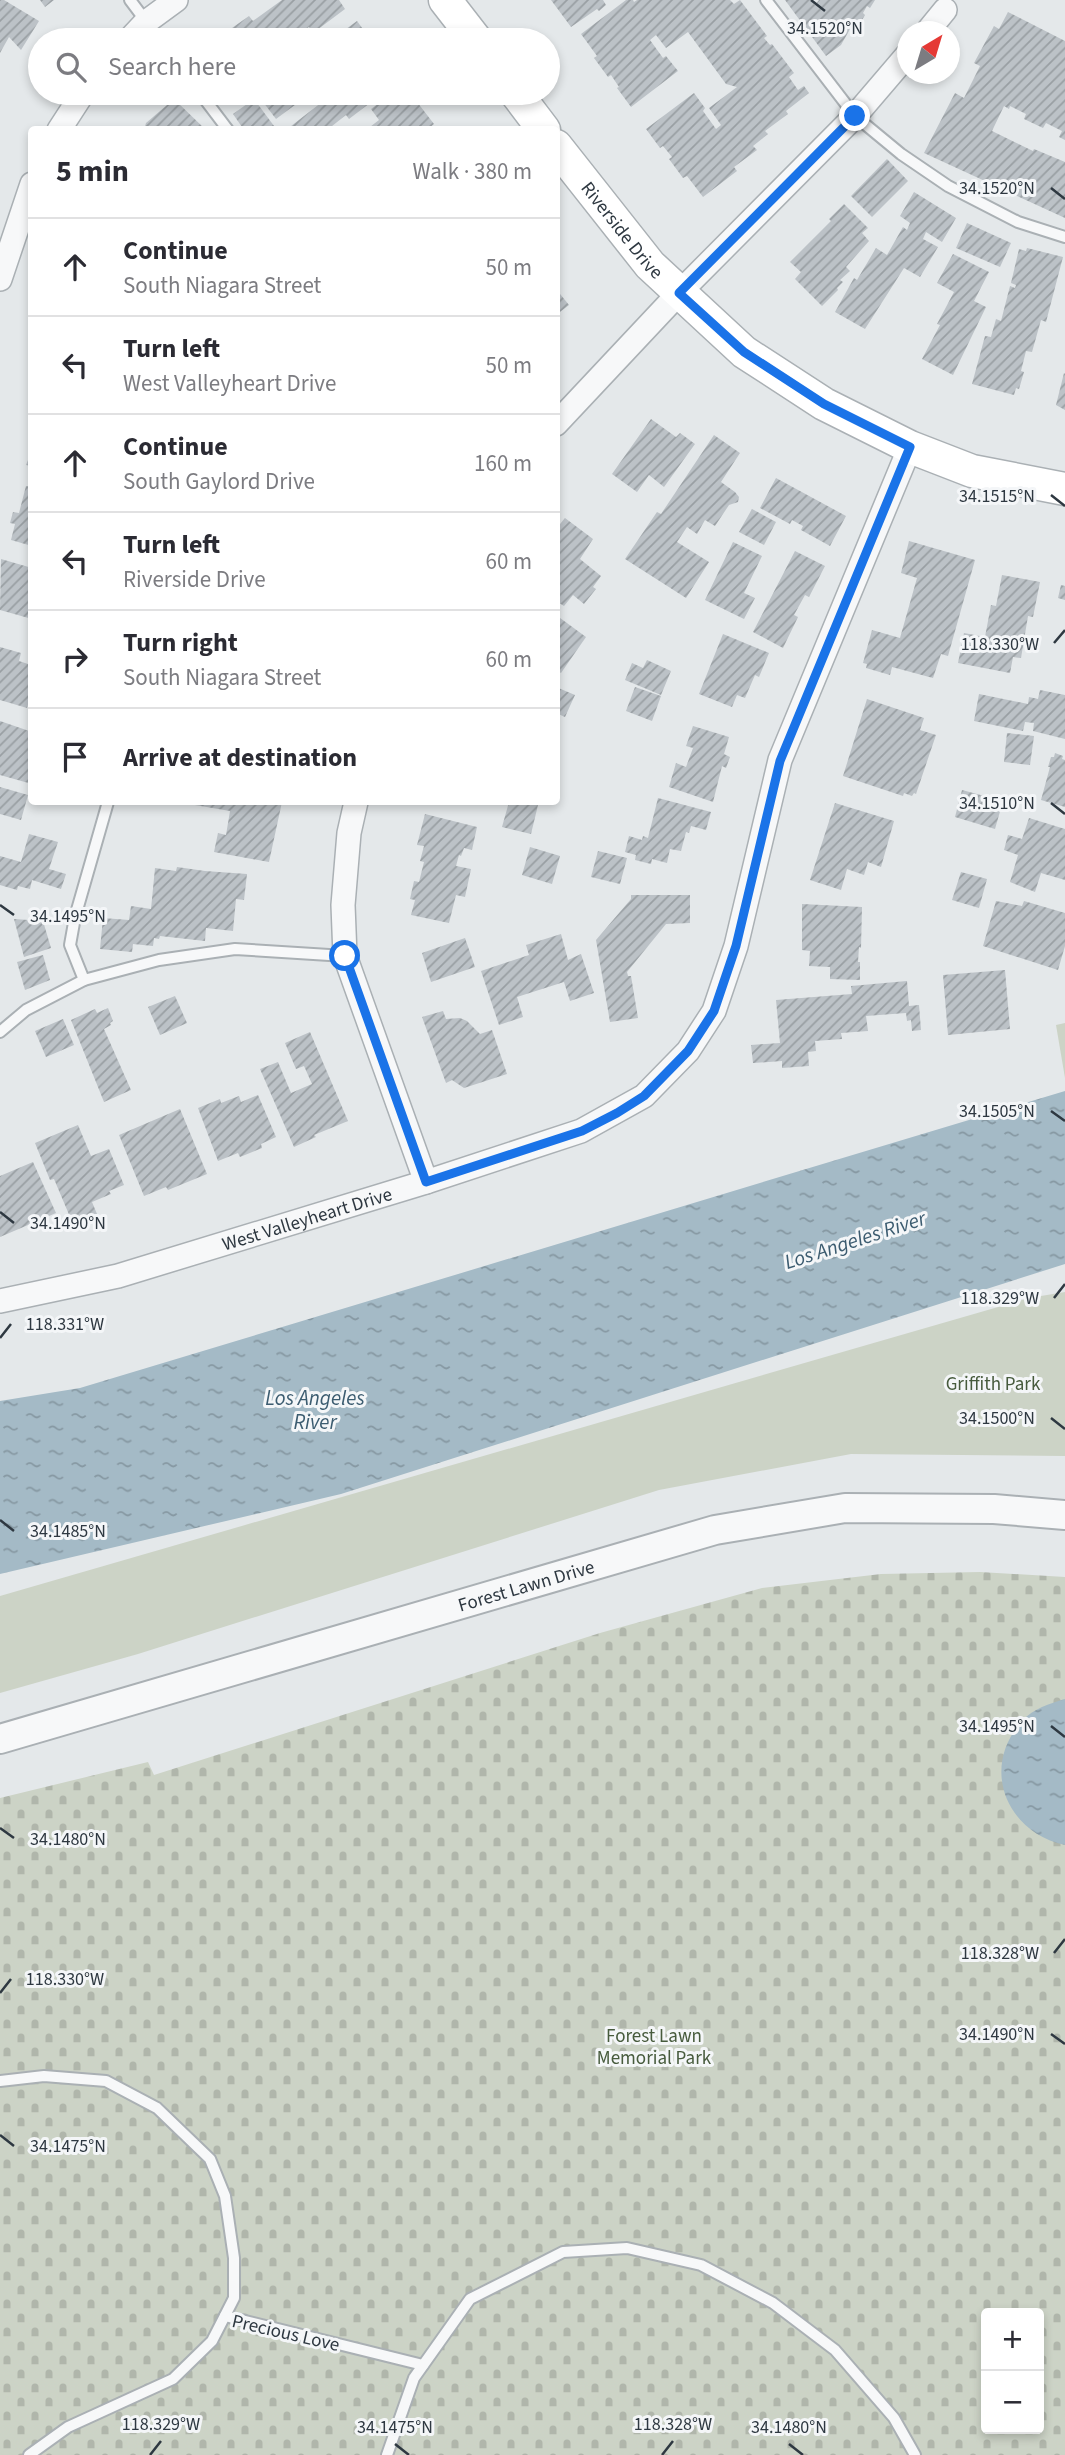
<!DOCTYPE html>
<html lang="en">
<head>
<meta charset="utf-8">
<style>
  :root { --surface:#fff; --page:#f2f2f3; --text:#2b2b33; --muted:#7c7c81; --line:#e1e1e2 }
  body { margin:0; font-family:"Source Sans 3",sans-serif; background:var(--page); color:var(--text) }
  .controls { position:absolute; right:21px; bottom:21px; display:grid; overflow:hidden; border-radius:7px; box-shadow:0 4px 10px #0003 }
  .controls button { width:63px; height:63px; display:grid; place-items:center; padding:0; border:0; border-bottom:2px solid var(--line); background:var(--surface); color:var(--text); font:35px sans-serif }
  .compass { position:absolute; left:897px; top:21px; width:63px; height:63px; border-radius:50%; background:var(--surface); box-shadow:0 4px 10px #0003; rotate:38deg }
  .stop { position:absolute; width:21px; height:21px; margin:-16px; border:5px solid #1a73e8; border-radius:50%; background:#fff }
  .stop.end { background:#1a73e8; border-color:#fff; box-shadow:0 2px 7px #0008 }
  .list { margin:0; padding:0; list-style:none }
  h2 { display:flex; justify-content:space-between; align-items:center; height:91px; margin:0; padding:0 28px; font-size:30px }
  h2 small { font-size:23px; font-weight:400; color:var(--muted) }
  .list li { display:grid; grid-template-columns:46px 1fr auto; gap:21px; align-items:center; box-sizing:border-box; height:98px; padding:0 28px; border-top:2px solid var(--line) }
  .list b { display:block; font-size:26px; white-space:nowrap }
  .list p { margin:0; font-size:23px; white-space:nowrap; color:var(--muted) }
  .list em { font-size:23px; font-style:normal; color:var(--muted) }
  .icon { flex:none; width:38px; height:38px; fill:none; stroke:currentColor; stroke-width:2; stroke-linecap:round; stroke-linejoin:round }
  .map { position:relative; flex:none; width:1065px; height:2455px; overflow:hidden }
  .search { position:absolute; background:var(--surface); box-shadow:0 4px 10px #0003; left:28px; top:28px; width:532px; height:77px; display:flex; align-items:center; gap:18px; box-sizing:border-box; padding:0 24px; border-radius:38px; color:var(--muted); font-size:26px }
  .panel { position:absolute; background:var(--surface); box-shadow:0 4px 10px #0003; left:28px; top:126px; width:532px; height:679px; border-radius:7px }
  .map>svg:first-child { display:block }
</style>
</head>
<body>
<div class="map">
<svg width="1065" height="2455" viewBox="0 0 1065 2455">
  <defs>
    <pattern id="cemetery-stones" width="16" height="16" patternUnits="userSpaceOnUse" patternTransform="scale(1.75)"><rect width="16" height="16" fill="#ccd3c6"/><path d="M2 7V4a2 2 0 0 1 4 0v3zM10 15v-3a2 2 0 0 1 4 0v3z" fill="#b0b6ab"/></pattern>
    <pattern id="water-ripples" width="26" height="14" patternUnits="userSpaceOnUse" patternTransform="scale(1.75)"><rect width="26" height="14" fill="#a4bac6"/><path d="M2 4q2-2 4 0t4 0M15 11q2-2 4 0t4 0" fill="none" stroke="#8698a2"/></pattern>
    <pattern id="building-hatch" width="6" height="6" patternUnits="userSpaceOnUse" patternTransform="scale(1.75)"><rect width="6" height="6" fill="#bcc2c7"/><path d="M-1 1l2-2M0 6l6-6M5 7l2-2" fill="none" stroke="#999fa3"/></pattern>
  </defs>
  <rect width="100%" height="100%" fill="#e4e8ea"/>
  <path fill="url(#cemetery-stones)" fill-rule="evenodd" d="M980,1572L1065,1577V2455H0V1798L148,1762L154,1775L600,1633L762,1588L881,1574ZM986,2313H1039V2429H986Z"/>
  <g fill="#ccd3c6">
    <path d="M1065,1023V1078L1056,1025Z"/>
    <path d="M1065,1292V1456L851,1454L659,1490L138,1654L0,1693V1596L1029,1298Z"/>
  </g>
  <g fill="url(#water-ripples)">
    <path d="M1065,1091V1264L341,1494L0,1574V1401L80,1388Z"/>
    <path d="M1065,1699V1845C1006,1832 980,1768 1022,1721C1034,1708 1049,1704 1065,1699Z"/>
  </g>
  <g fill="url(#building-hatch)">
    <path d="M0,0H4L39,21L21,50L9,37L0,53Z"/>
    <path d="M40,0H54L45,7Z"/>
    <path d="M282,0H339L345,9L313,33L309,27L290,40H215L249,16L253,21Z"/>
    <path d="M551,0H603L606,5L599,11L597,9L571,27Z"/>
    <path d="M626,0H633L634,2L637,0H730L734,4L740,0L767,36L764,38L770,45L772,44L794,73L789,77L798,90L804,86L809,93L786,111L788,114L765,131L768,134L753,146L757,150L734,167L737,171L703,197L687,176L683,178L669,159L672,157L663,146L660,148L646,129L694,93L705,108L703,111L716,129L721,125L709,108L737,87L726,84L688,32L666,48L656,35L650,40L663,58L666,56L678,71L631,107L617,88L619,87L611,75L608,77L594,58L597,56L581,34Z"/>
    <path d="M785,0H812L815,5L819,0H875L870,8L867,6L863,13L865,15L855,32L850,29L841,45L826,56Z"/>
    <path d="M1008,12L1065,41V140L1059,137L1062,131L1046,123L1043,128L1024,119L1026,114L1010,106L1009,109L1004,106L992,131L1033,151L1034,149L1065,162V218L924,153L955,93L964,98L980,66L974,63L994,26L999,29Z"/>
    <path d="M357,21L371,40H331Z"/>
    <path d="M216,93H242L226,105Z"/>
    <path d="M267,93H311L276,119L260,98Z"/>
    <path d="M341,93H383L349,119L346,115L327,130H286L331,95L334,98Z"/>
    <path d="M392,93H403L409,102L414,98L434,124L427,130H366L379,120L371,109Z"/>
    <path d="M174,99L206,130H144L146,123Z"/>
    <path d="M254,99L277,130H244L233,114Z"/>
    <path d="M887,159L908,181L872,217L851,196Z"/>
    <path d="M914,192L956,218L942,242L926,232L923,239L938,247L920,277L904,268L865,329L835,312L854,278L857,280L876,248L887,255L903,227L907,230L910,223L900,216Z"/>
    <path d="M844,204L868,228L862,233L869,241L846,267L850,271L840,280L843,282L837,288L838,290L822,306L795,279L801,272L790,262L831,221L829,219Z"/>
    <path d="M967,223L1011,243L1000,267L956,248Z"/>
    <path d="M1027,248L1063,257L1046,322L1041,320L1032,352L1026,351L1021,371L1024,372L1019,389L1016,388L1014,395L972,384L985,336L991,337L996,319L1001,321L1010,286L1015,288L1016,285L1011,283L1019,249L1026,251Z"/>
    <path d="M953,254L989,272L974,301L986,307L953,375L922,359L940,325L937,324L954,292L937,283Z"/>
    <path d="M556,289L569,305L556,315Z"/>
    <path d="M1064,373L1065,374V410L1056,405Z"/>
    <path d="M651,419L676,437L680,433L695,444L664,487L649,475L637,492L612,474Z"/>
    <path d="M714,435L740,453L721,482L735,492L739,497L738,502L729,505L715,526L705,520L697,534L687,527L677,542L709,562L686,598L625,559L657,512L661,514Z"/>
    <path d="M32,450V466L26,465Z"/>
    <path d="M776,478L846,516L830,546L801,530L803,526L792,520L790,524L760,508Z"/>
    <path d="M26,486L32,487V546L11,540L15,524L10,523L13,512L19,513Z"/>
    <path d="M752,509L776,522L764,545L739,532Z"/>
    <path d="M565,518L593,539L580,559L601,576L593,587L596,589L584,604L573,595L564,606L556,601V529Z"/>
    <path d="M909,541L975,560L948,656L941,654L933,678L892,667L890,675L866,668L867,664L863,663L872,630L900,638L917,578L901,573Z"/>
    <path d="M733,542L762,556L744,593L755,598L744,619L705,600Z"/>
    <path d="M795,551L825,566L809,597L805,595L794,615L798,617L783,648L753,632Z"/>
    <path d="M1,559L32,568V619L0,610Z"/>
    <path d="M1002,575L1040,582L1033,617L1028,616L1021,658L1013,657L1010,673L958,663L964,633L985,637L991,605L996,606Z"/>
    <path d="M1061,585L1065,586V600L1058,598Z"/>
    <path d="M556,615L586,637L561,673L556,670Z"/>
    <path d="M723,634L769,653L759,677L755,675L745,698L737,695L732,707L699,694Z"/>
    <path d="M0,647L21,653L19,661L28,664L32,653V701H29L27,708L0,700Z"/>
    <path d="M647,660L671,671L661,695L625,680L632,663L643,668Z"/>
    <path d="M556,687L575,695L565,717L556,713Z"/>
    <path d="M635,687L661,696L652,721L626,711Z"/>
    <path d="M1040,690L1065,695V739L1033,731L1034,723L1025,722L1023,731L974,721L979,694L1028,704L1029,697L1038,699Z"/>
    <path d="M867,699L924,718L920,730L936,735L916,794L914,793L912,796L904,793L903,796L843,776Z"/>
    <path d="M0,721L32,732V784L0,775Z"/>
    <path d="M693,726L729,737L724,754L730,757L726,768L722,766L713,802L669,787L676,763L686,767L693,748L686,746Z"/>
    <path d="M1007,733L1034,736L1030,765L1004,762Z"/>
    <path d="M1055,753L1063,756L1062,759L1065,760V807L1041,800L1050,767H1048L1051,757H1054Z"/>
    <path d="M0,787L28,795L21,820L0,814Z"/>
    <path d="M962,790L1003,801L995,829L955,817Z"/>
    <path d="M658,798L711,812L706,830L691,826L689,833L686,832L681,851L670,849L667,863L652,859L651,864L635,860L636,855L625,852L629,836L642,840L643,836L648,838Z"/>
    <path d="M189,802H282L269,862L214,852L218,833L226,835L230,811L189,804Z"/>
    <path d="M509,802H524L538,805L531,834L502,827Z"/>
    <path d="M835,803L894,821L881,867L868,862L864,875L847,869L841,890L810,880Z"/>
    <path d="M425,814L477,827L472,850L464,848L461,856L459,855L456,866L471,869L465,897L456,895L449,923L411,915L415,900L410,899L414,881L419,882L424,862L420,861L424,846L417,845Z"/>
    <path d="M1029,818L1065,829V880L1041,873L1035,892L1010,882L1018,855L1004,850L1008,835L1022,839Z"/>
    <path d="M29,834L58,842L49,869L66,874L61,889L32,880L30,889L18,886L17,890L0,885V856L21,862Z"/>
    <path d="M530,847L560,856L552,884L522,875Z"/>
    <path d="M598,851L627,858L620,884L591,877Z"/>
    <path d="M177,867L205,871L247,874L244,900L236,899L233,931L206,928L205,941L160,936L159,939L154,938L153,946L133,944L132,952L100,949L103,918L129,920L131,906L151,909L155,868L176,871Z"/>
    <path d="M961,872L987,879L979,908L952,900Z"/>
    <path d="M631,895H690V923L666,924L627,972L628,976H631L638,1018L610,1022L596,940L631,899Z"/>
    <path d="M996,901L1022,906L1024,901L1065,913V946L1058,970L983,946Z"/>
    <path d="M802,904L862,907L861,948L859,947L858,962H860V980L830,979V967L809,966L810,951L802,950Z"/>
    <path d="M14,919L43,921L51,948L24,957Z"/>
    <path d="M561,934L568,960L581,954L594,993L570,1001L564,982L517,997L523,1017L499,1025L481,971L529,955L526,945Z"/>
    <path d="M465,938L475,967L431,982L422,953Z"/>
    <path d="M43,955L50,980L25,990L17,962Z"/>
    <path d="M1005,970L1010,1029L948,1035L943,975Z"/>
    <path d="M907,981L909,1006L919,1005L921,1030L912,1031L911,1020L907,1021L906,1013L866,1016L868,1031L841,1033L842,1039L815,1041L816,1051L808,1052L809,1066L782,1068V1061L753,1063L751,1045L780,1043L776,1000L852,994L851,986Z"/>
    <path d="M175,996L187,1023L160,1035L148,1007Z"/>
    <path d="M108,1008L113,1021L110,1023L111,1025L104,1029L131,1090L104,1102L71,1020L95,1009L97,1013Z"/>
    <path d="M443,1011L446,1019L460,1018L467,1021L480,1034L492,1030L507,1074L464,1088L452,1080L446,1083L422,1017Z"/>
    <path d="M63,1019L74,1045L46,1057L35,1031Z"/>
    <path d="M310,1032L348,1121L314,1135L316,1137L294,1147L260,1069L278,1062L291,1093L312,1084L304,1066L296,1069L285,1043Z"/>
    <path d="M258,1095L276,1137L261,1144L262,1148L240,1157L238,1153L218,1161L198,1108L220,1099L221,1103L239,1096L241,1102Z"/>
    <path d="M180,1109L207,1174L168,1190L166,1187L144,1196L119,1135Z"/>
    <path d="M78,1125L91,1156L109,1149L124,1185L109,1191L111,1194L92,1202L97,1214L73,1224L54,1179L50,1180L35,1143Z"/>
    <path d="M33,1162L56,1213L0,1237V1176Z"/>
  </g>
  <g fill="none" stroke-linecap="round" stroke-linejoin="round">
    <g stroke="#aab0b4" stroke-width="14">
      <g id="service">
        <path d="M130,0L160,40"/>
        <path d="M766,0L855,116L901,154L948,186L1018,222L1065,237"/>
        <path d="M200,93L228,130"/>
        <path d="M84,980L70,945L75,917L108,802"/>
        <path d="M0,1032L26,1010L84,980L159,960L235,949L345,956"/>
        <path d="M0,2081L44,2076L106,2081L157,2108L210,2159L225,2196L234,2258V2298L212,2341L173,2379L68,2427L29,2455"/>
        <path d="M225,2316L423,2365"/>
        <path d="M387,2455L414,2378L470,2299L563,2252L627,2248L701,2265L773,2303L835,2350L894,2418L915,2455"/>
      </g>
    </g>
    <g stroke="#aab0b4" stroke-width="26">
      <g id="minor">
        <path d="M927,32L945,10"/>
        <path d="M129,40L146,22L176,0"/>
        <path d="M59,130L83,93"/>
        <path d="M0,279L32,184"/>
        <path d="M556,424L679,293L855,116L908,54"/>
        <path d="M356,802L349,833L343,905L345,956L426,1182"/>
        <path id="s1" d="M0,1301L118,1276L426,1182L581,1131L644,1096L688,1051L714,1011L736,946L780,760L910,447"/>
      </g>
    </g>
    <g stroke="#aab0b4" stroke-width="32">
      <g id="tertiary">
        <path id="s2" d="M0,1739L715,1530L845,1508L994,1509L1065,1515"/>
      </g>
    </g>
    <g stroke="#aab0b4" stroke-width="35">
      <g id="secondary">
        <path d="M445,0L476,40"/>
        <path d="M516,93L544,130"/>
        <path id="s3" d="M556,146L650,265L744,352L824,404L910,447L972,471L1065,489"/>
      </g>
    </g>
    <use href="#service" stroke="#f7f8f9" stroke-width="10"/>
    <use href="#minor" stroke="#f7f8f9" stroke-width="23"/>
    <use href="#tertiary" stroke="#f7f8f9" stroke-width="28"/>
    <use href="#secondary" stroke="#fff" stroke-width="32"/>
  </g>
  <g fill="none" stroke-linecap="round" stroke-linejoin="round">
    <path stroke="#1a73e8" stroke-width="9" d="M345,956L426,1182L582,1131L617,1113L644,1096L688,1051L714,1011L736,946L780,761L910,447L824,404L744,352L679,293L855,116"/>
  </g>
  <path fill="none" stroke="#2e3841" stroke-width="2.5" d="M811,0L825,11M1051,188L1065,199M1051,495L1065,506M1054,643L1065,630M1051,803L1065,814M0,905L14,915M1051,1111L1065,1121M0,1212L14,1223M1054,1298L1065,1284M0,1338L11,1324M1051,1418L1065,1429M0,1520L14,1531M1051,1726L1065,1737M0,1828L14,1838M1054,1953L1065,1939M0,1993L11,1979M1051,2034L1065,2044M0,2135L14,2146M395,2444L409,2455M789,2444L803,2455M150,2455L161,2441M662,2455L673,2441"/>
  <g text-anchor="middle" stroke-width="6" stroke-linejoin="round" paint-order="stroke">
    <g font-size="19" fill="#2e3841" stroke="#f4f6f8">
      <text dy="7" stroke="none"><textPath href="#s3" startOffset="107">Riverside Drive</textPath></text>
      <text dy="7" stroke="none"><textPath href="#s1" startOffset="318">West Valleyheart Drive</textPath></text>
      <text dy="7" stroke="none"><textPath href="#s2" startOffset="548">Forest Lawn Drive</textPath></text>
      <text transform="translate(286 2332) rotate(13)" y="7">Precious Love</text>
    </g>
    <g font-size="19" fill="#475b3d" stroke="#f4f6f8">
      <text x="993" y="1390">Griffith Park</text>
      <text x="654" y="2042">Forest Lawn<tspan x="654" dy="22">Memorial Park</tspan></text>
    </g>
    <g font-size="21" font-style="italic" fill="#3c5c70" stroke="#f4f6f8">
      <text transform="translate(855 1240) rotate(-18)" y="7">Los Angeles River</text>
      <text x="315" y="1405">Los Angeles<tspan x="315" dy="24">River</tspan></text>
    </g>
  </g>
  <g font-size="18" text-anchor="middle" fill="#2e3841" stroke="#f4f6f8" stroke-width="6" stroke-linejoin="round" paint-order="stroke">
    <text x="825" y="34">34.1520°N</text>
    <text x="997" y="194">34.1520°N</text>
    <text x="997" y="502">34.1515°N</text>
    <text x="1000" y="650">118.330°W</text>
    <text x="997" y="809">34.1510°N</text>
    <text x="68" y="922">34.1495°N</text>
    <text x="997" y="1117">34.1505°N</text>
    <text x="68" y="1229">34.1490°N</text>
    <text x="1000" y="1304">118.329°W</text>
    <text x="65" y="1330">118.331°W</text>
    <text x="997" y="1424">34.1500°N</text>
    <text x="68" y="1537">34.1485°N</text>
    <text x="997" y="1732">34.1495°N</text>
    <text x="68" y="1845">34.1480°N</text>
    <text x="1000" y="1959">118.328°W</text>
    <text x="65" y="1985">118.330°W</text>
    <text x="997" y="2040">34.1490°N</text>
    <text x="68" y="2152">34.1475°N</text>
    <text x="161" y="2430">118.329°W</text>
    <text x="673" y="2430">118.328°W</text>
    <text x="395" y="2433">34.1475°N</text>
    <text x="789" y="2433">34.1480°N</text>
  </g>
</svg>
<div class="controls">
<button>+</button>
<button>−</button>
</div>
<svg class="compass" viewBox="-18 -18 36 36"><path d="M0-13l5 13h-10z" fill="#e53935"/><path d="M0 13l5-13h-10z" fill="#7c7c81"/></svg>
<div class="stop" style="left:345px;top:956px"></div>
<div class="stop end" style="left:855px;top:116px"></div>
<div class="search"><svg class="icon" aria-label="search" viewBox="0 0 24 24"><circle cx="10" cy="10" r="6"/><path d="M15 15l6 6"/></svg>Search here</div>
<section class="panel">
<h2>5 min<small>Walk · 380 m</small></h2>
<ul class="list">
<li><svg class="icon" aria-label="ahead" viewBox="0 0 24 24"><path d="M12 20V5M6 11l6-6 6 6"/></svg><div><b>Continue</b><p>South Niagara Street</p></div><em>50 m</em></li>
<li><svg class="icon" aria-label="left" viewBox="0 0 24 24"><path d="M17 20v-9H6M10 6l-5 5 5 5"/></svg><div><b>Turn left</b><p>West Valleyheart Drive</p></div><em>50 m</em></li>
<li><svg class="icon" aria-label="ahead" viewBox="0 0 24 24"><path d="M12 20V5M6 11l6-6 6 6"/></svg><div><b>Continue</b><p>South Gaylord Drive</p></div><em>160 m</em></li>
<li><svg class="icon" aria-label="left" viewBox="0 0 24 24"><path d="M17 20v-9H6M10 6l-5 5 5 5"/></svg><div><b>Turn left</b><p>Riverside Drive</p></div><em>60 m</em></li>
<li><svg class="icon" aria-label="right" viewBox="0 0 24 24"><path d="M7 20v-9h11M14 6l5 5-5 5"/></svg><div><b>Turn right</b><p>South Niagara Street</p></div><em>60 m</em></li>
<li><svg class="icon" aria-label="arrive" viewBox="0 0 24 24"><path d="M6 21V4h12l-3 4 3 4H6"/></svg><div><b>Arrive at destination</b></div></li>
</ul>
</section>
</div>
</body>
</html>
